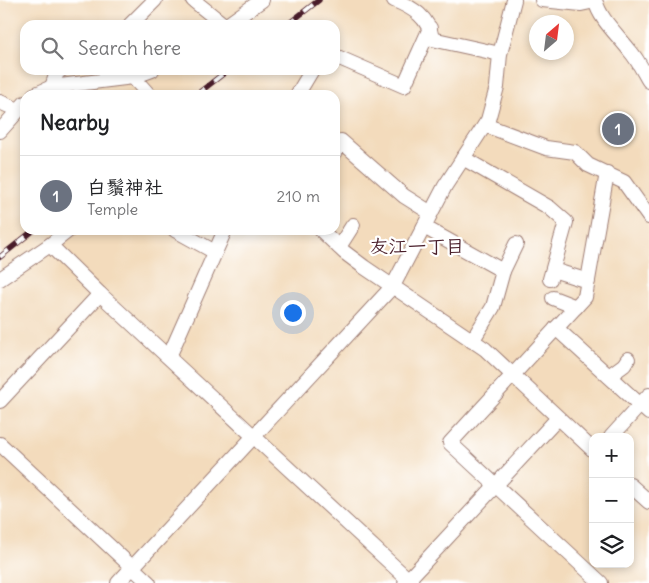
<!DOCTYPE html>
<html lang="en">
<head>
<meta charset="utf-8">
<style>
  :root { --surface:#fff; --page:#f2f2f2; --text:#202124; --muted:#757577; --line:#e0e0e0; --accent:#db2777 }
  body { margin:0; font-family:Delius,"Klee One",sans-serif; background:var(--page); color:var(--text) }
  .controls { position:absolute; right:15px; bottom:15px; display:grid; overflow:hidden; border-radius:10px; box-shadow:0 2px 8px #0003 }
  .controls button { width:45px; height:45px; display:grid; place-items:center; padding:0; border:0; border-bottom:1px solid var(--line); background:var(--surface); color:var(--text); font:25px sans-serif }
  .compass { position:absolute; left:529px; top:15px; width:45px; height:45px; border-radius:50%; background:var(--surface); box-shadow:0 2px 8px #0003; rotate:28deg }
  .you { position:absolute; left:292px; top:312px; width:18px; height:18px; margin:-12px; border:4px solid #fff; border-radius:50%; background:#1a73e8; box-shadow:0 0 0 8px #1a73e833 }
  .badge { display:grid; place-items:center; width:32px; height:32px; border-radius:50%; background:var(--accent); color:#fff; font-size:16px; font-weight:700 }
  .pin { position:absolute; translate:-50% -50%; border:2px solid #fff; box-shadow:0 1px 5px #0006 }
  .list { margin:0; padding:0; list-style:none }
  h2 { display:flex; justify-content:space-between; align-items:center; height:65px; margin:0; padding:0 20px; font-size:21px }
  h2 small { font-size:16px; font-weight:400; color:var(--muted) }
  .list li { display:grid; grid-template-columns:32px 1fr auto; gap:15px; align-items:center; box-sizing:border-box; height:80px; padding:0 20px; border-top:1px solid var(--line) }
  .list b { display:block; font-size:19px; white-space:nowrap }
  .list p { margin:0; font-size:16px; white-space:nowrap; color:var(--muted) }
  .list em { font-size:16px; font-style:normal; color:var(--muted) }
  .icon { flex:none; width:28px; height:28px; fill:none; stroke:currentColor; stroke-width:2; stroke-linecap:round; stroke-linejoin:round }
  .map { position:relative; flex:none; width:649px; height:583px; overflow:hidden }
  .search { position:absolute; background:var(--surface); box-shadow:0 2px 8px #0003; left:20px; top:20px; width:320px; height:55px; display:flex; align-items:center; gap:12px; box-sizing:border-box; padding:0 18px; border-radius:15px; color:var(--muted); font-size:19px }
  .panel { position:absolute; background:var(--surface); box-shadow:0 2px 8px #0003; left:20px; top:90px; width:320px; height:145px; border-radius:15px }
  .map>svg:first-child { display:block }
</style>
</head>
<body>
<div class="map">
<svg width="649" height="583" viewBox="0 0 649 583">
  <rect width="100%" height="100%" fill="#fff"/>
  <filter id="ink" filterUnits="userSpaceOnUse"><feTurbulence type="fractalNoise" baseFrequency=".02" numOctaves="2"/><feDisplacementMap in="SourceGraphic" scale="10" xChannelSelector="R" yChannelSelector="G"/><feConvolveMatrix kernelMatrix="1 2 1 2 8 2 1 2 1" color-interpolation-filters="sRGB"/></filter>
  <filter id="wash" filterUnits="userSpaceOnUse"><feTurbulence type="fractalNoise" baseFrequency=".0096" numOctaves="4" result="noise"/><feDisplacementMap in="SourceGraphic" scale="20" xChannelSelector="R" yChannelSelector="G"/><feGaussianBlur stdDeviation="1.12" result="paint"/><feColorMatrix in="noise" values="0 0 0 0 0 0 0 0 0 0 0 0 0 0 0 0 0 1.4 0 .05"/><feComposite in="paint" operator="in"/></filter>
  <g filter="url(#wash)">
    <rect width="100%" height="100%" fill="#f3dbbc"/>
  </g>
  <g filter="url(#ink)">
    <g fill="none" stroke-linecap="round" stroke-linejoin="round">
      <g stroke="#9e7d74" stroke-width="16">
        <g id="minor">
          <path d="M193,0L224,25"/>
          <path d="M542,0L581,4L595,1"/>
          <path d="M595,0C600,20 618,35 630,51C638,60 643,71 649,81"/>
          <path d="M130,25L155,0"/>
          <path d="M227,25L262,0"/>
          <path d="M500,54L514,0"/>
          <path d="M335,56L404,86L430,28"/>
          <path d="M126,73L133,77L149,95"/>
          <path d="M52,87L57,72L61,70"/>
          <path d="M34,95L52,87L133,77L152,70"/>
          <path d="M297,95L312,70"/>
          <path d="M0,102L18,110"/>
          <path d="M485,125L546,148L575,152L588,165L624,182L649,217"/>
          <path d="M0,131L25,103"/>
          <path d="M335,153L341,141L404,196L431,213"/>
          <path d="M463,158L550,208L566,222L550,279"/>
          <path d="M424,227L503,271L493,307L472,341"/>
          <path d="M69,230L50,245L100,294"/>
          <path d="M175,230L215,252"/>
          <path d="M321,230L344,252L364,267L485,349L593,450"/>
          <path d="M339,247L353,225"/>
          <path d="M553,270L588,281"/>
          <path d="M503,271L516,244"/>
          <path d="M0,279L50,245"/>
          <path d="M553,298L576,307"/>
          <path d="M556,328L649,413"/>
          <path d="M167,355L172,350L225,230"/>
          <path d="M609,376L624,365L628,359"/>
          <path d="M0,401L100,294L412,583"/>
          <path d="M611,437L649,395"/>
          <path d="M0,444L149,583"/>
          <path d="M630,485L649,502"/>
          <path d="M118,583L393,286L445,186L488,120L497,87L500,54L432,39C429,17 413,8 394,0"/>
          <path d="M405,583L558,418"/>
          <path d="M601,583L450,443L585,297L607,173"/>
        </g>
      </g>
      <use href="#minor" stroke="#fff" stroke-width="14"/>
      <g stroke="#4a1f2b" stroke-width="5.5">
        <g id="rail">
          <path d="M287,25L319,0"/>
          <path d="M196,95L228,70"/>
          <path d="M0,257L34,230"/>
        </g>
      </g>
      <use href="#rail" stroke="#fff" stroke-width="4" stroke-dasharray="11" stroke-linecap="butt"/>
    </g>
  </g>
  <g text-anchor="middle" stroke-width="4.5" stroke-linejoin="round" paint-order="stroke">
    <g font-size="19" font-weight="bold" fill="#4a1f2b" stroke="#fff">
      <text x="417" y="253">友江一丁目</text>
    </g>
  </g>
</svg>
<div class="controls">
<button>+</button>
<button>−</button>
<button><svg class="icon" aria-label="layers" viewBox="0 0 24 24"><path d="M12 4l9 5-9 5-9-5zM3 14l9 5 9-5"/></svg></button>
</div>
<svg class="compass" viewBox="-18 -18 36 36"><path d="M0-13l5 13h-10z" fill="#e53935"/><path d="M0 13l5-13h-10z" fill="#757577"/></svg>
<div class="you"></div>
<div class="pin badge" style="left:618px;top:129px;background:#6b7280">1</div>
<div class="search"><svg class="icon" aria-label="search" viewBox="0 0 24 24"><circle cx="10" cy="10" r="6"/><path d="M15 15l6 6"/></svg>Search here</div>
<section class="panel">
<h2>Nearby<small></small></h2>
<ul class="list">
<li><span class="badge" style="background:#6b7280">1</span><div><b>白鬚神社</b><p>Temple</p></div><em>210 m</em></li>
</ul>
</section>
</div>
</body>
</html>
